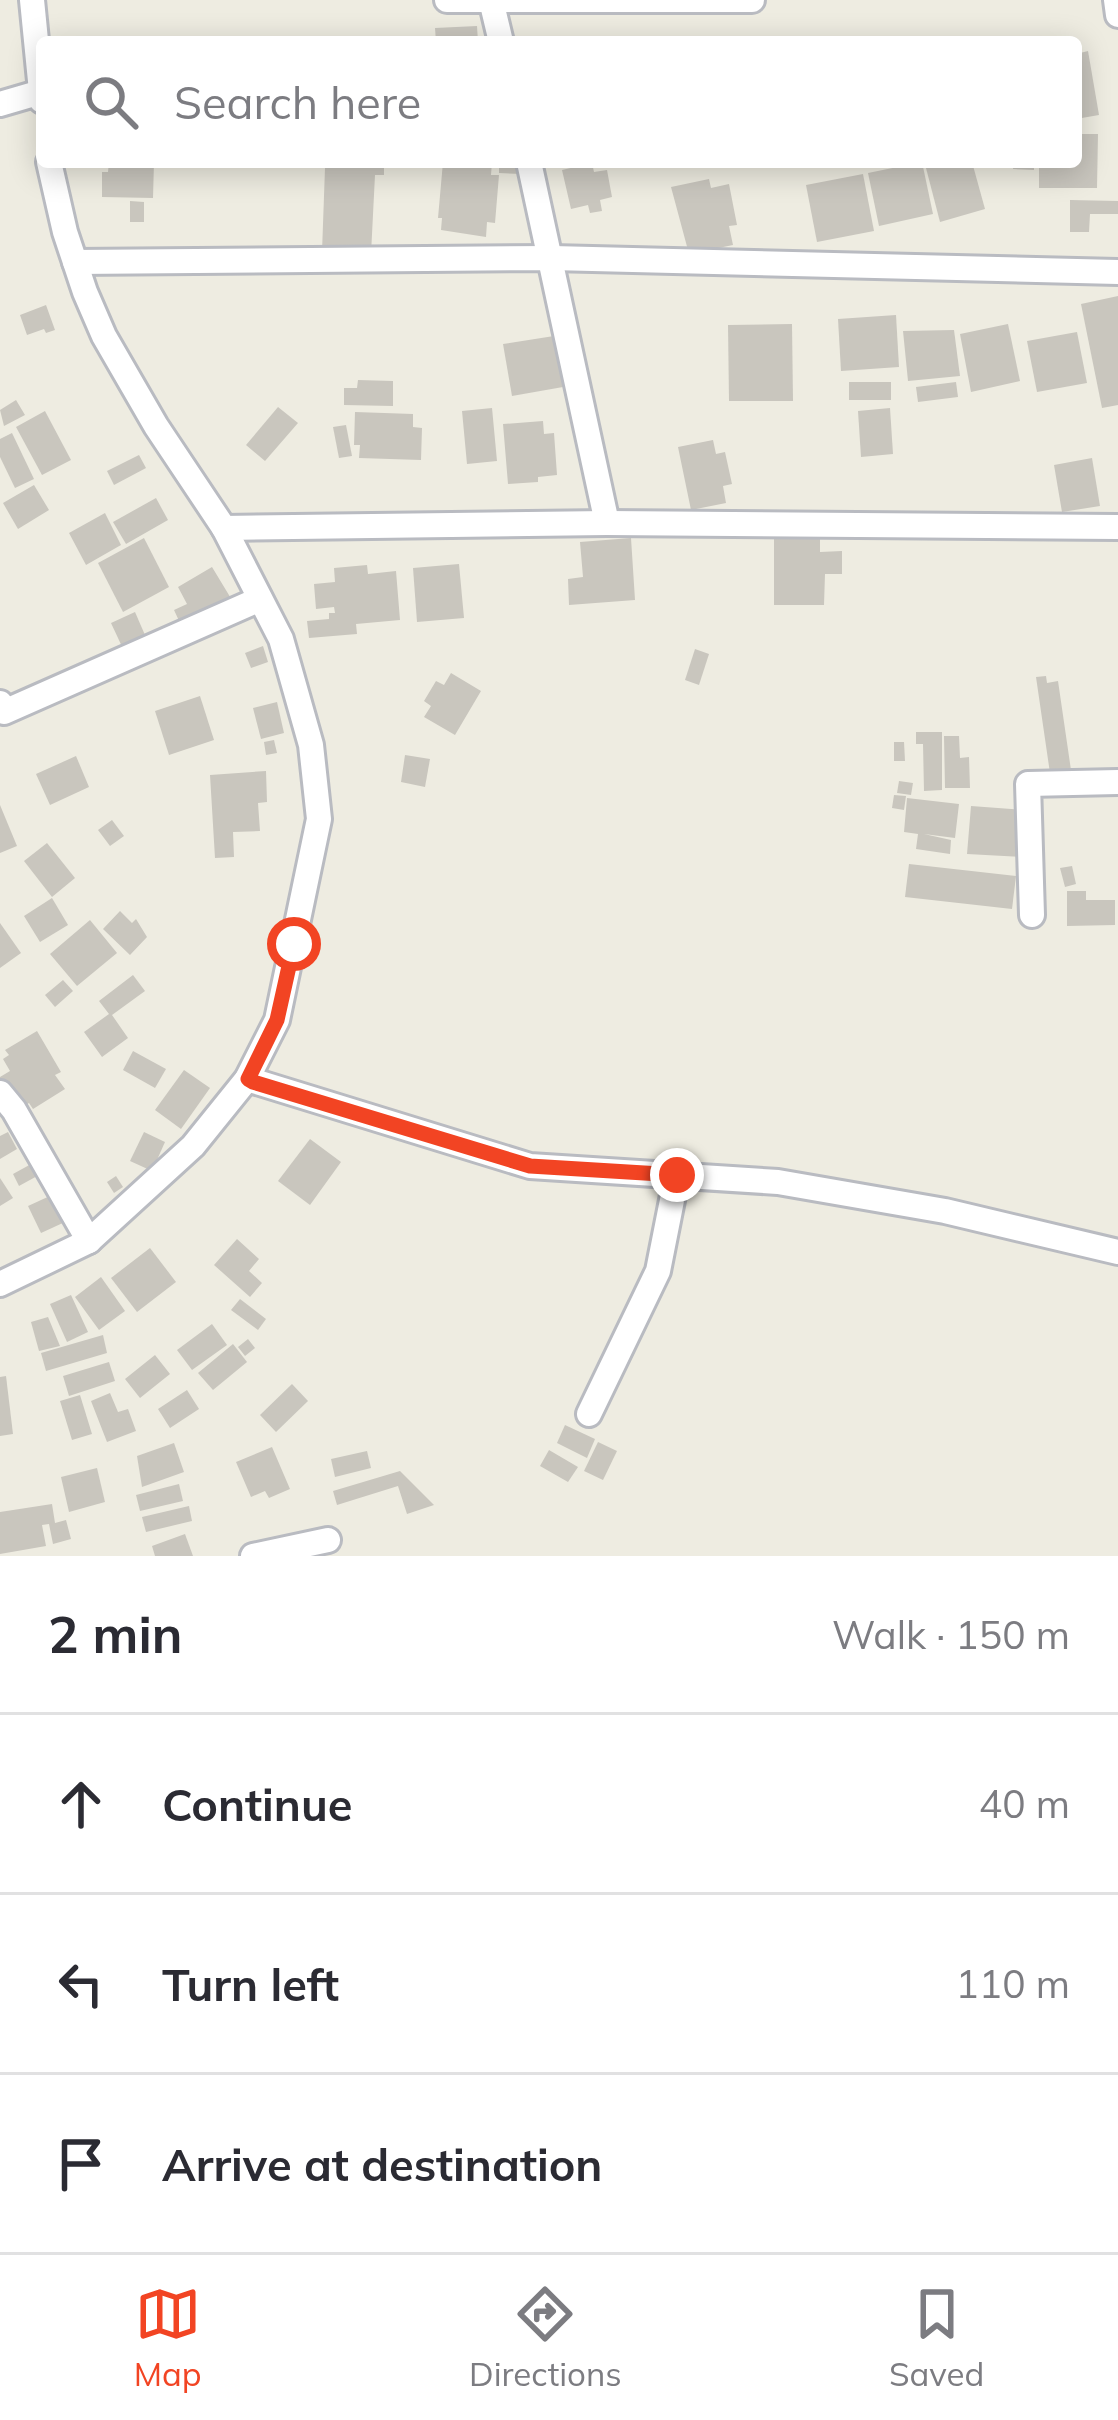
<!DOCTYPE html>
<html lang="en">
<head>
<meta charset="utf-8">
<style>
  :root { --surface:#fff; --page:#f2f2f3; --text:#2b2b33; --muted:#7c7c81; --line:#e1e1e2; --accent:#f24423 }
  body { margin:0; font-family:Mulish,sans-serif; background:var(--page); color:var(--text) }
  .stop { position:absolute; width:36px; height:36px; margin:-27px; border:9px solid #f24423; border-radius:50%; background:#fff }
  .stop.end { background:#f24423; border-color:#fff; box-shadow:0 3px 12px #0008 }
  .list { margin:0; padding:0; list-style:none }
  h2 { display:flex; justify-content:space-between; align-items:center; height:156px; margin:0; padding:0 48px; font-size:51px }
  h2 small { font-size:39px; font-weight:400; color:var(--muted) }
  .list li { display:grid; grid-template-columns:78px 1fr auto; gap:36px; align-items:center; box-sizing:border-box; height:180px; padding:0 48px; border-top:3px solid var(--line) }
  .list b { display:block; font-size:45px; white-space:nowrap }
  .list em { font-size:39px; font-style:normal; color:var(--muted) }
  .icon { flex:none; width:66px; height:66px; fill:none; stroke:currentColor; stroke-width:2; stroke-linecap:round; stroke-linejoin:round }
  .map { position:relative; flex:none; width:1118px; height:1556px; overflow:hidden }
  .search { position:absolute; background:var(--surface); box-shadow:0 6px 30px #0003; left:36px; right:36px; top:36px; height:132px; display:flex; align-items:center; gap:30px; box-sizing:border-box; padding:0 42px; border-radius:12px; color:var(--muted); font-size:45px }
  .sheet { height:696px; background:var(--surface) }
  nav { display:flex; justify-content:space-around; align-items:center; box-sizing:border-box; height:168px; border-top:3px solid var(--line); background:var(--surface); font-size:33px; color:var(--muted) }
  nav a { display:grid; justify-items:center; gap:6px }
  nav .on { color:var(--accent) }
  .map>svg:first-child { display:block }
</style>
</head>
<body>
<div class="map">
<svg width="1118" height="1556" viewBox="0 0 1118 1556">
  <rect width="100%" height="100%" fill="#eeece1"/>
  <g fill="#c9c6be">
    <path d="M477,26L478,42H436L435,28Z"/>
    <path d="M364,37H397L396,42H364Z"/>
    <path d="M1088,51L1099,115L1076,119V54Z"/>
    <path d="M1076,134H1098L1097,188H1039V162H1076Z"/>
    <path d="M109,162H154L153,198L102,197V172H108Z"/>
    <path d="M337,162H384V175H375L371,254L322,252L325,168H337Z"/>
    <path d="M443,162H492L491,175H499L495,223L487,222L486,237L441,230L442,218H438Z"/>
    <path d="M499,162H523L522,174L499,173Z"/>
    <path d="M922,162L933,214L879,226L868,173Z"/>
    <path d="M948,162H972L985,209L940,222L926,168Z"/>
    <path d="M1014,162H1034V170L1013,169Z"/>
    <path d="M592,163L594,172L607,170L612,197L600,200L602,211L590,213L588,205L571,209L562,170Z"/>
    <path d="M863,174L874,231L817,242L806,185Z"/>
    <path d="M709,179L711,188L729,184L737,225L729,226L733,245L689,254L671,187Z"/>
    <path d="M1070,200L1118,201V214H1090L1089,232H1070Z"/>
    <path d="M130,201L144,202V222H130Z"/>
    <path d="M1118,296V405L1102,408L1081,304Z"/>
    <path d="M46,305L55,330L46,333L44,329L27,335L20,315Z"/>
    <path d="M896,315L899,367L841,371L838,319Z"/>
    <path d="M792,324L793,401H729L728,325Z"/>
    <path d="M1008,324L1020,381L971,392L960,334Z"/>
    <path d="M954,330L960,376L908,381L903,331Z"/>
    <path d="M1077,332L1087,383L1037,392L1027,341Z"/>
    <path d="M554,336L563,387L512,396L503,344Z"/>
    <path d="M358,380L393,381V406L344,405V388H357Z"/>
    <rect x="849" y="382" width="42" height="18"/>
    <path d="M956,382L958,397L918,402L916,387Z"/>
    <path d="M16,400L25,415L4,426L0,410Z"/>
    <path d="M278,407L298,423L265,461L246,445Z"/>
    <path d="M492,408L497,461L467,464L462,411Z"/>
    <path d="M890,408L893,454L861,457L858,411Z"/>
    <path d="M45,411L71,460L42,475L16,427Z"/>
    <path d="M355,412L413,414V427L422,428L421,460L359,458L360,445H354Z"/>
    <path d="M543,421L544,434L554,433L557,475L538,477V482L508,484L503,424Z"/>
    <path d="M346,425L352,456L339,458L333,427Z"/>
    <path d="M12,433L34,479L15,488L0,457V439Z"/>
    <path d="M713,440L716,454L725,452L732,484L723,486L726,503L691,510L678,447Z"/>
    <path d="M139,455L146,468L114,485L107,471Z"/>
    <path d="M1092,458L1100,506L1062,512L1054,465Z"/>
    <path d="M34,485L49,510L18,529L3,503Z"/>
    <path d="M156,498L168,520L126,544L113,522Z"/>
    <path d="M105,513L121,545L86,565L69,533Z"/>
    <path d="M144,538L169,587L123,612L98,563Z"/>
    <path d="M631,538L635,600L569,605L568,579L583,577L580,542Z"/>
    <path d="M774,538H820V552L842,551V574H825L824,605H774Z"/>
    <path d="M459,564L464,618L417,622L413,568Z"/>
    <path d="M367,565L368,574L396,571L400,620L356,624L357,634L309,638L307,621L329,619V613H335L334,607L316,609L314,584L335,582L334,568Z"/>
    <path d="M212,567L238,610L187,638L174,610L187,604L178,587Z"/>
    <path d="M135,612L148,642L125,653L111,623Z"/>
    <path d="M263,646L268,662L251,668L245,653Z"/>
    <path d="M695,649L709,654L699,685L685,680Z"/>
    <path d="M451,673L481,691L455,735L424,717L431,706L424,701L436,681L444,685Z"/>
    <path d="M1046,676L1047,683L1058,681L1072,777L1051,780L1036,677Z"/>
    <path d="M200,696L214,740L169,755L155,711Z"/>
    <path d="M277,702L284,733L261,739L253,708Z"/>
    <path d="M916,732H942V790L924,791L923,744H916Z"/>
    <path d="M944,736H959L960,758L969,757L970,788H945Z"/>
    <path d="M274,740L277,753L266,755L264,742Z"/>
    <path d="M894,742H904L905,761H894Z"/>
    <path d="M405,755L430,759L425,787L401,782Z"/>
    <path d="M76,756L89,787L50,805L36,774Z"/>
    <path d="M266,771L267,802L258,803L260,831L233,832L234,857L215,858L210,775Z"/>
    <path d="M899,781L913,783L911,795L897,793Z"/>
    <path d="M894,795L906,796L904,810L892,808Z"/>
    <path d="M907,798L959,804L955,838L924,834L951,840L950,854L916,849L918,834L904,832Z"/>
    <path d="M0,805L17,846L0,853Z"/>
    <path d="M971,806L1024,810L1021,857L967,854Z"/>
    <path d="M112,820L124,836L110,846L98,830Z"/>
    <path d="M47,843L75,878L52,897L24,861Z"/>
    <path d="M909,864L1016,876L1012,909L905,897Z"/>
    <path d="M1072,866L1076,884L1065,887L1060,868Z"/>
    <path d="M1067,891H1086V900H1115V925L1067,926Z"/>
    <path d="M52,898L68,925L40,942L24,916Z"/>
    <path d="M120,911L132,923L136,919L147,937L130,955L103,929Z"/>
    <path d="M90,920L117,953L77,986L50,954Z"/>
    <path d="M0,923L21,953L0,968Z"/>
    <path d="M133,975L145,991L112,1015L128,1038L102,1057L84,1032L109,1014L99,1001Z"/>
    <path d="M63,980L73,991L55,1007L45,995Z"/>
    <path d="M37,1031L61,1072L55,1075L65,1089L33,1109L29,1103L18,1110L0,1082V1077L10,1071L3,1059L9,1055L5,1050Z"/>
    <path d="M133,1051L166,1069L155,1088L123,1070Z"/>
    <path d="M184,1070L210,1088L181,1129L155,1110Z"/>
    <path d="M8,1132L17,1149L0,1159V1136Z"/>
    <path d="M144,1132L165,1142L152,1171L130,1161Z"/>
    <path d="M310,1139L341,1162L310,1205L278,1181Z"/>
    <path d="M33,1163L39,1175L19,1186L13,1174Z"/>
    <path d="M116,1176L123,1187L114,1193L107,1182Z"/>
    <path d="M0,1178L13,1198L0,1206Z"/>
    <path d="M52,1195L65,1222L41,1233L28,1206Z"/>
    <path d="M237,1239L259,1259L249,1271L262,1283L250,1297L214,1265Z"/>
    <path d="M150,1248L176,1282L137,1312L111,1278Z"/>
    <path d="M101,1277L125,1311L99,1330L75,1297Z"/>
    <path d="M71,1295L88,1332L67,1342L50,1304Z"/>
    <path d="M240,1299L266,1319L258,1330L231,1310Z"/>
    <path d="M48,1317L60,1346L39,1351L31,1322Z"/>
    <path d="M212,1324L227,1345L192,1370L177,1350Z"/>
    <path d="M103,1335L107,1353L46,1371L41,1353Z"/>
    <path d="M248,1339L255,1348L245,1356L238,1347Z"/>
    <path d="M233,1344L247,1362L213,1390L198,1373Z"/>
    <path d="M155,1355L170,1374L140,1398L125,1379Z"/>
    <path d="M109,1362L115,1381L69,1396L63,1376Z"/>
    <path d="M6,1376L13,1434L0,1436V1377Z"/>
    <path d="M292,1384L308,1401L276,1432L260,1415Z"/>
    <path d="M187,1390L199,1409L170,1428L158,1409Z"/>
    <path d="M110,1393L118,1412L128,1409L136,1431L107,1442L91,1401Z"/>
    <path d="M80,1395L92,1434L72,1440L60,1401Z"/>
    <path d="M565,1425L595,1439L587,1458L557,1443Z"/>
    <path d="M598,1442L617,1451L603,1480L584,1471Z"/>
    <path d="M174,1443L184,1472L142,1487L137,1456Z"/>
    <path d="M272,1447L290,1489L269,1498L265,1491L251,1497L236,1462Z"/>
    <path d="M549,1450L578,1467L568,1482L540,1466Z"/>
    <path d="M367,1451L371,1468L335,1477L331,1459Z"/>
    <path d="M97,1468L105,1502L69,1512L61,1477Z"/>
    <path d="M400,1471L434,1505L407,1514L398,1486L337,1505L333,1491Z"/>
    <path d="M179,1484L183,1501L140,1511L136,1495Z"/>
    <path d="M52,1504L55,1523L66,1520L71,1539L53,1544L49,1524L42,1525L46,1546L0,1554V1512Z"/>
    <path d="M189,1506L192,1521L146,1532L142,1517Z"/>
    <path d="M185,1534L193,1556H155L152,1546Z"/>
  </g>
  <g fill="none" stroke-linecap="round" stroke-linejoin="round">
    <g stroke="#b9bbc1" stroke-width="30">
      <g id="minor">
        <path d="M32,0L42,101"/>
        <path d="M447,0H752"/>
        <path d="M491,0L501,42"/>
        <path d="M1116,0L1118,15"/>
        <path d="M0,104L41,92"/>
        <path d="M529,162L607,523"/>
        <path d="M75,262L552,258L1118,272"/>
        <path d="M224,528L607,523L1118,527"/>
        <path d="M0,703L4,712L260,599"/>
        <path d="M1032,915L1028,784L1118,782"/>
        <path d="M247,1079L530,1166L778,1182L945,1211L1118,1252"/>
        <path d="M0,1093L14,1110L89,1241"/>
        <path d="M0,1284L89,1241L193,1146L247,1079L277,1020L319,819L311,745L281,639L224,528L156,426L104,336L85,292L65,232L49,162"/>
        <path d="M589,1414L658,1271L677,1175"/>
        <path d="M253,1556L328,1540"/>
      </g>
    </g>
    <use href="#minor" stroke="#fff" stroke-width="24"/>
  </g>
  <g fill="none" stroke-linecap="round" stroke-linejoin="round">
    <path stroke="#f24423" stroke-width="15" d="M294,944L277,1020L248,1079L253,1082L530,1166L677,1175"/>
  </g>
</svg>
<div class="stop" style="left:294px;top:944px"></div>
<div class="stop end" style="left:677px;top:1175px"></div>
<div class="search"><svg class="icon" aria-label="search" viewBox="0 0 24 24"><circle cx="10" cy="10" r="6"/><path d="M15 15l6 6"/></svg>Search here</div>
</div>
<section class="sheet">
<h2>2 min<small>Walk · 150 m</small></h2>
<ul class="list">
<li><svg class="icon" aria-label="ahead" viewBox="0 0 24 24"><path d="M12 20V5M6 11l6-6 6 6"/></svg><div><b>Continue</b></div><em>40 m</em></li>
<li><svg class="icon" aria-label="left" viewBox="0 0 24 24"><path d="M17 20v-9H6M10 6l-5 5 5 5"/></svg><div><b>Turn left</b></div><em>110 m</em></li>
<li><svg class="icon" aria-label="arrive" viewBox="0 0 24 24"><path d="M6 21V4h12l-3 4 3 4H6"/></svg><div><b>Arrive at destination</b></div></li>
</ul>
</section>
<nav>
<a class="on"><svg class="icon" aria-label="map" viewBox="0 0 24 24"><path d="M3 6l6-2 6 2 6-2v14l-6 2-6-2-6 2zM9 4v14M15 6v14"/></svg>Map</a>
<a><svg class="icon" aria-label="directions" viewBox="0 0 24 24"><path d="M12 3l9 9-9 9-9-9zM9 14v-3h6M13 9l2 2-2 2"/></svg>Directions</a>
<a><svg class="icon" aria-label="saved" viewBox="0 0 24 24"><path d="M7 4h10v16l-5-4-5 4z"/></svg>Saved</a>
</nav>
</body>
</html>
